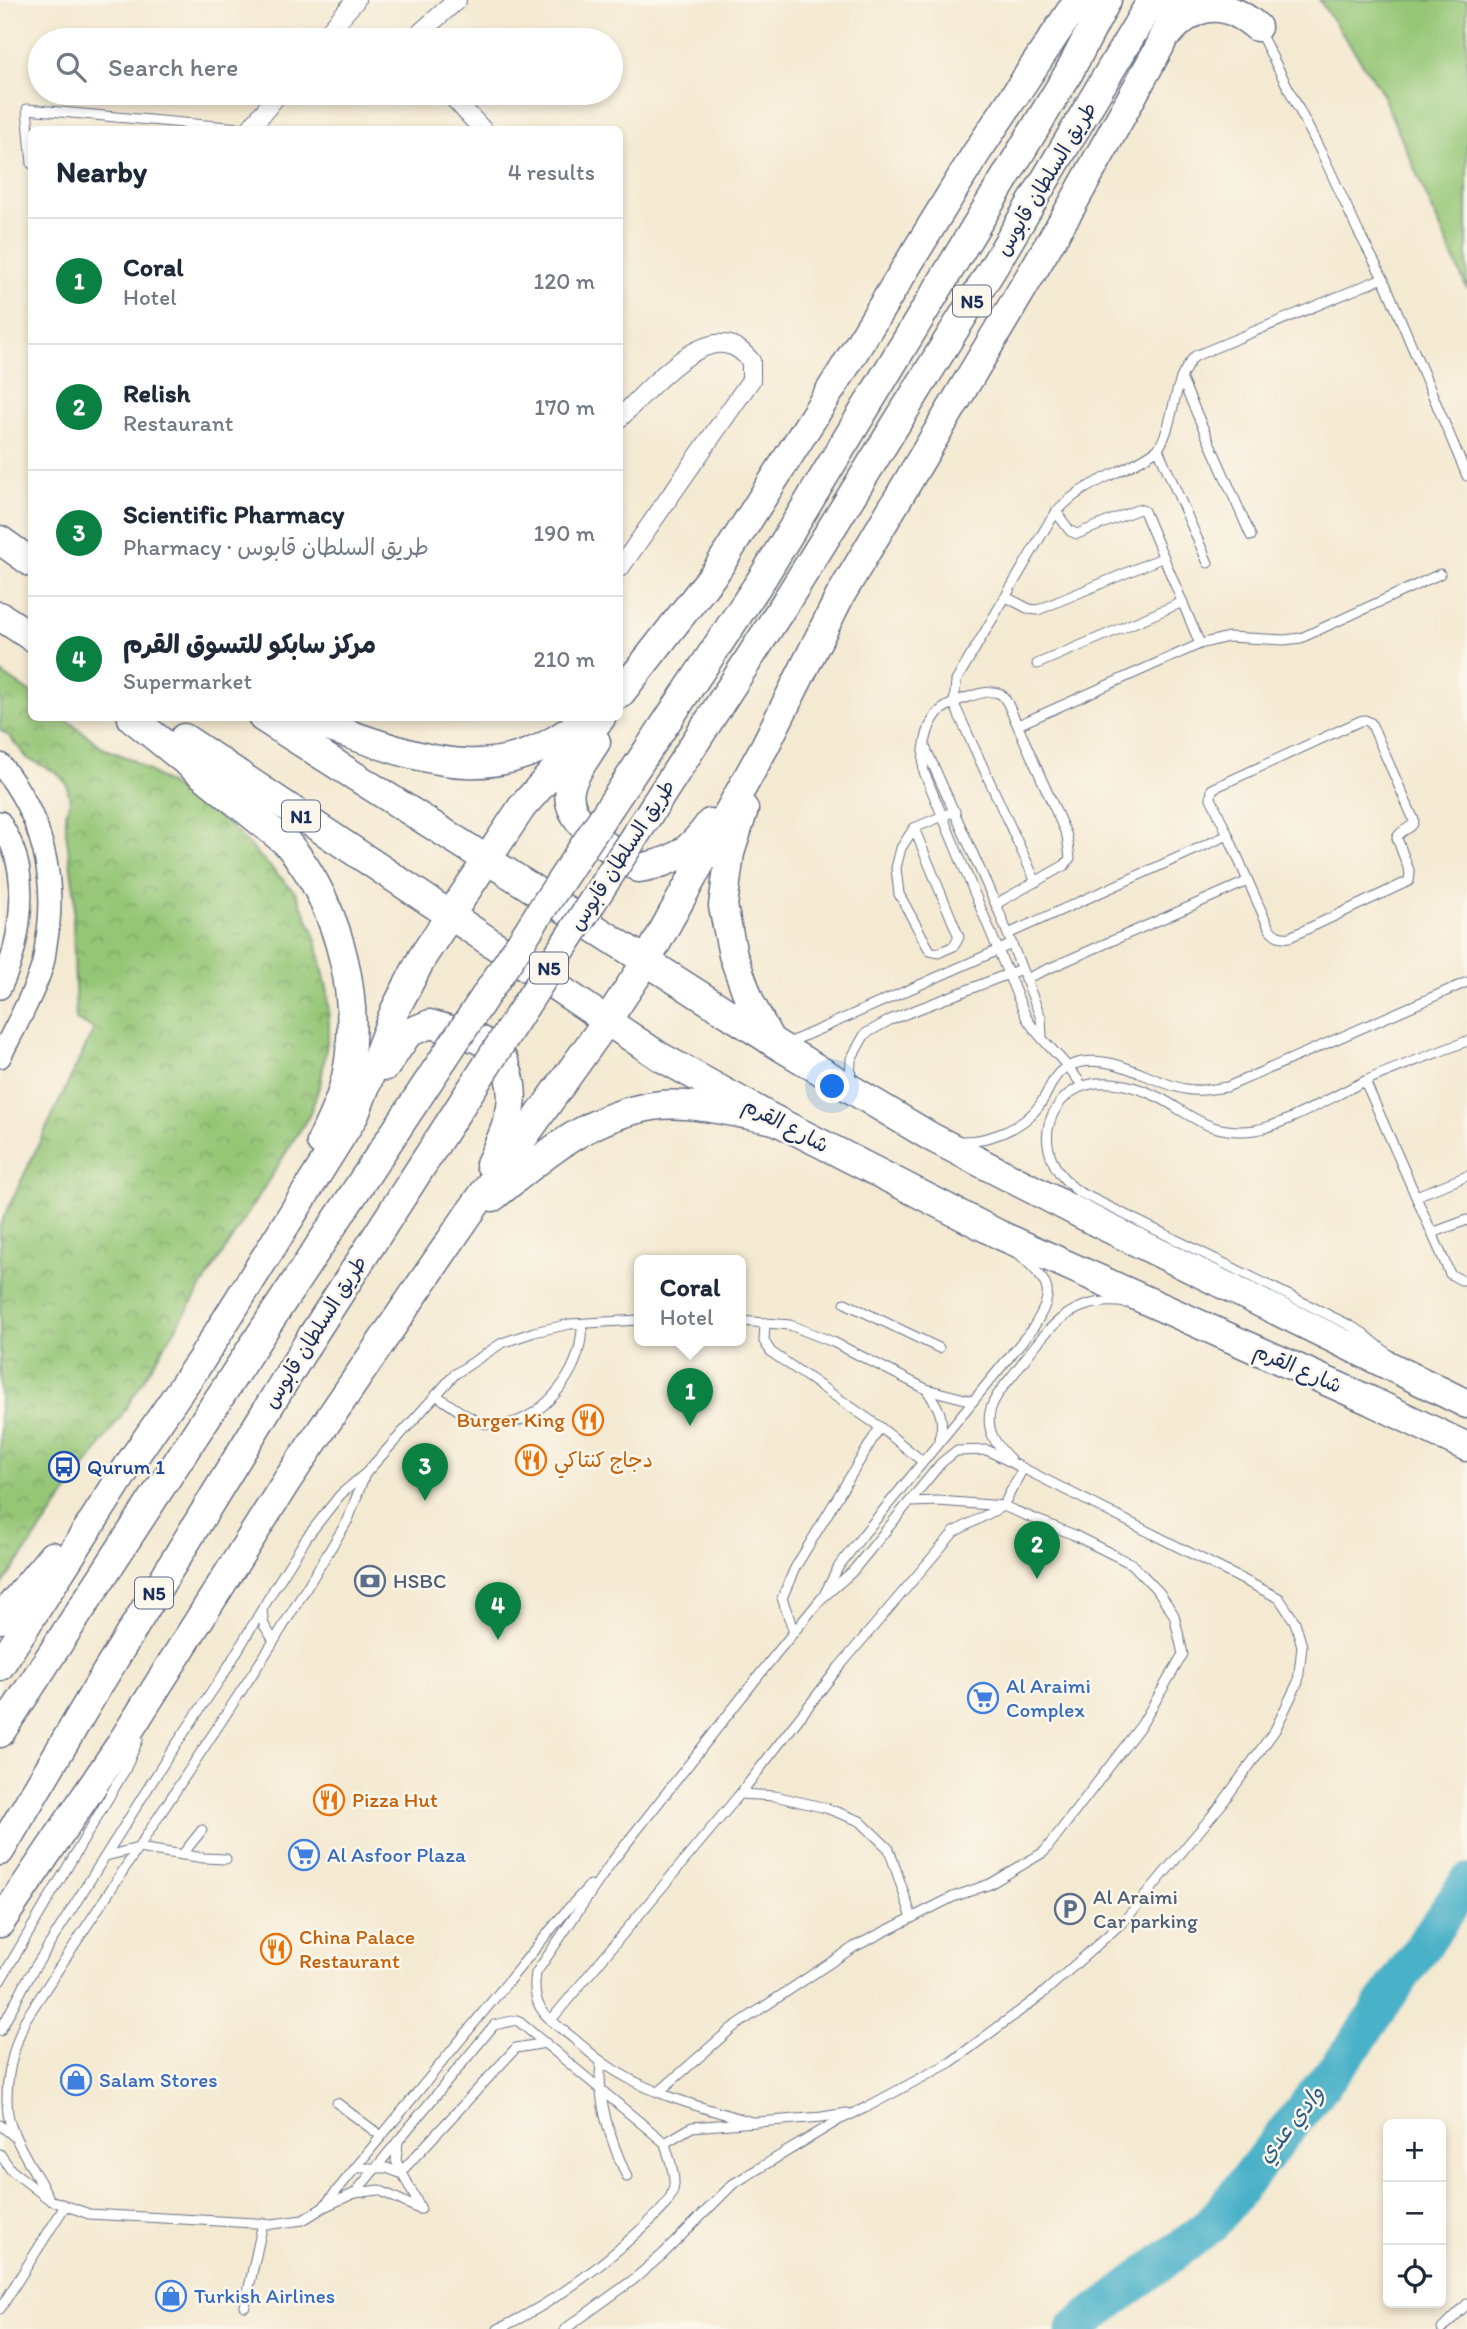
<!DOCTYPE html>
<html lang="en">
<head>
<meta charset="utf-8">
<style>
  :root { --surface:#fff; --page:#f6f6f7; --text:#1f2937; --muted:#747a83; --line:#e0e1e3; --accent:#0b8043 }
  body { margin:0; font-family:Itim,"Playpen Sans Arabic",sans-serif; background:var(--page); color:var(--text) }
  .controls { position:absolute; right:21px; bottom:21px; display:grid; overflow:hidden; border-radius:10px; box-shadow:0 4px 10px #0003 }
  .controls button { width:63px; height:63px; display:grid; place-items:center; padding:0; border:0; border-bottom:2px solid var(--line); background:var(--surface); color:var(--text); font:35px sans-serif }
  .you { position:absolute; left:833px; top:1087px; width:24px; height:24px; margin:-18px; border:5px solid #fff; border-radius:50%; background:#1a73e8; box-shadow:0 0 0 10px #1a73e833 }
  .badge { display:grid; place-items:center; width:46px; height:46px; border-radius:50%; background:var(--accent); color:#fff; font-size:23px; font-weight:700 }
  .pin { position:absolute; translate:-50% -58px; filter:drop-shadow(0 2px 4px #0008) }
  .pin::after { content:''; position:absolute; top:37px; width:24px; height:21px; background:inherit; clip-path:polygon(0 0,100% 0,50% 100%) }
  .popup { position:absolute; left:634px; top:1255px; width:112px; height:91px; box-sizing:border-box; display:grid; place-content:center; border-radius:10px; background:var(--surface); filter:drop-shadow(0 2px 5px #0005); font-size:23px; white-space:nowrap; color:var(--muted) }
  .popup b { font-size:26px; color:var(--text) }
  .popup::after { content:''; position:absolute; left:50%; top:100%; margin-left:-14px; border:14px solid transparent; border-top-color:var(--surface) }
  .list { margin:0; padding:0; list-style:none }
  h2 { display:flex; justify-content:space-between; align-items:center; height:91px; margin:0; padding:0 28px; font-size:30px }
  h2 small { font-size:23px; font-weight:400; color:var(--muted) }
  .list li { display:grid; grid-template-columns:46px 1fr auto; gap:21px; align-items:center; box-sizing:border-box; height:126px; padding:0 28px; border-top:2px solid var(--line) }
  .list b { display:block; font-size:26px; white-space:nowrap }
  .list p { margin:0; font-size:23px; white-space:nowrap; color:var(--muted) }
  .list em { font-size:23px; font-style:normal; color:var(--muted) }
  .icon { flex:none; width:38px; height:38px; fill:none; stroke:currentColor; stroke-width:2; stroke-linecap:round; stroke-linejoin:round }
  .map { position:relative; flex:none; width:1467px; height:2329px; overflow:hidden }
  .search { position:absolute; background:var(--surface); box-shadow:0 4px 10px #0003; left:28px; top:28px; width:595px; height:77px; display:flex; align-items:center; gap:18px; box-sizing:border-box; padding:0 24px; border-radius:38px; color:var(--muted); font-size:26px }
  .panel { position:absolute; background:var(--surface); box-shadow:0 4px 10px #0003; left:28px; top:126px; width:595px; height:595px; border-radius:10px }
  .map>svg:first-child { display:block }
</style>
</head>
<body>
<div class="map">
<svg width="1467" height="2329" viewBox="0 0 1467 2329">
  <defs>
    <pattern id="park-crowns" width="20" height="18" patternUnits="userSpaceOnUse" patternTransform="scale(1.75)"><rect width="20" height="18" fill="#95c676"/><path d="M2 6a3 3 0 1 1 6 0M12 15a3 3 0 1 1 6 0" fill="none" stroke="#79a164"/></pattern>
  </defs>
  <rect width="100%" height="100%" fill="#fbf7ec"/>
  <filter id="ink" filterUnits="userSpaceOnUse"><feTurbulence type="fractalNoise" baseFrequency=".0143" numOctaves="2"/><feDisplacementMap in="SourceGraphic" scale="14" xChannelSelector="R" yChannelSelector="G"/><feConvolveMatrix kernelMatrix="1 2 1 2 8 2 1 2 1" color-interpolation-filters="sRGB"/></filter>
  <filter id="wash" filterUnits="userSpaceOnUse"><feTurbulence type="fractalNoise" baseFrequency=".00686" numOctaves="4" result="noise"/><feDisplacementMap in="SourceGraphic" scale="28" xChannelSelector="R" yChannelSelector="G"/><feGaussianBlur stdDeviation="1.57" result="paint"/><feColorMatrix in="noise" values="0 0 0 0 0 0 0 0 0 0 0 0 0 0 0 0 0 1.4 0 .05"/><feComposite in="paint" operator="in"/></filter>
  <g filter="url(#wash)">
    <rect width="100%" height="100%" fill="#f4e9d1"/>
    <path fill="#95c676" stroke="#587a6a" stroke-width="2" d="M1319,0H1467V289L1379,87Z"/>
    <path fill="url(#park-crowns)" stroke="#587a6a" stroke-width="2" d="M0,672L31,693L32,718H64L105,749L131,759L227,823L296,893L314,932L328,993L329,1029L321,1081L310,1114L119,1419L0,1588V1225L94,1029L76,1020L73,920L75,897L66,832V812L70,802L67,784L56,772L28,759L9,736L0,730Z"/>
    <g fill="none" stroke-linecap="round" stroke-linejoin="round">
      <path stroke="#49b1c8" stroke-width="37" d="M1074,2329L1211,2225L1358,2040L1467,1882"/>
    </g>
  </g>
  <g filter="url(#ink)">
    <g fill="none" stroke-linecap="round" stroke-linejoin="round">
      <g stroke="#677086" stroke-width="11">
        <g id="service">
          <path d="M1259,31L1326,162L1358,231L1383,278L1467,476"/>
          <path d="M32,164L27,109L250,129"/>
          <path d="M1181,378L1251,536"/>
          <path d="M1158,449L1208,563"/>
          <path d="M1006,597L1029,609L1038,610L1164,557"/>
          <path d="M1200,644L1228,637L1284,640L1301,638L1440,574"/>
          <path d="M1037,664L1183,602"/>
          <path d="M1018,725L1200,644L1144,511L1139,509L1077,534L1070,531L1056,512"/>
          <path d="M925,747L1000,914L1041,1018L1042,1036"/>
          <path d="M914,828L959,937L954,946L938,953L930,951L899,894L896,868L901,848L914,828L955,811"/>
          <path d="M1228,835L1211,798L1212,789L1360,721L1365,720L1371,723L1414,820C1413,830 1401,828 1397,838L1410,873L1409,881L1290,937C1280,938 1275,936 1269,928L1248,881"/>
          <path d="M1036,882L954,704L956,681L1048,524C1076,480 1119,478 1158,449C1176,422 1171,381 1195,356L1383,278"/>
          <path d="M996,904L1065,865L1070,858L1067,836L1008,704C1005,699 1003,694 998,693C985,688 945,704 937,714C925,729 922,754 924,772L1026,1017C1041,1043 1067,1060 1082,1086"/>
          <path d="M1008,934L1228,835L1248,881L1025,979"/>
          <path d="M786,1044L1012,944"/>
          <path d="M1365,1081L1450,1274L1461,1280H1467"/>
          <path d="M850,1084L851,1059L865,1034L890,1020L1021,969"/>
          <path d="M958,1141C987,1142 1021,1130 1039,1106C1054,1085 1051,1068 1082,1062C1118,1056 1150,1082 1185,1089C1199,1092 1213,1089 1227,1087L1467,982"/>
          <path d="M1416,1196L1467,1176"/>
          <path d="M1432,1233L1467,1220"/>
          <path d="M845,1303L939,1348"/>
          <path d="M741,1321L790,1325L833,1342L926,1389L973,1401"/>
          <path d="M765,1323L764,1341L771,1352L880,1427"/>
          <path d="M1387,1353L1363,1333L1349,1325L1079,1192C1064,1181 1053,1168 1049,1150C1045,1134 1049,1117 1059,1104C1084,1071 1129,1082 1162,1099C1179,1108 1194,1121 1213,1127C1227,1131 1241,1132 1255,1130C1288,1124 1331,1097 1363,1082C1396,1067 1432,1055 1467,1041"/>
          <path d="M926,1389C938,1406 946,1418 939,1439"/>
          <path d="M436,1395C451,1405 469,1420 488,1424C528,1431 566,1390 577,1356C581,1346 581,1334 583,1324"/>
          <path d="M1010,1459C997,1446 986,1432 990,1412C993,1397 1007,1383 1016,1371C1046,1331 1070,1294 1126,1303"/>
          <path d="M825,1593L839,1566L863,1535L1033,1328C1055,1292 1052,1285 1021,1256"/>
          <path d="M262,1611L264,1625L274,1641"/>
          <path d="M794,1632L782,1598L795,1568L880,1427L922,1461"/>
          <path d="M740,1794L775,1796L826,1808L860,1821L889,1849L912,1918"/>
          <path d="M182,1855L202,1830"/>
          <path d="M106,1856L138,1848L204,1858L226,1859"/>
          <path d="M0,1981L125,1770L138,1740"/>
          <path d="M551,2020L740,1794L839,1667L954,1532L1003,1506L1022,1470"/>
          <path d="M0,2031L27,1980L167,1758L225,1672L274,1589L307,1537L340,1495L366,1473L455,1374L502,1343L534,1332L570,1324L639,1320"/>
          <path d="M601,2061C596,2100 611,2141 627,2177"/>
          <path d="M659,2092L732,2028L854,1947L953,1897L990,1884L1044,1852L1142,1724L1183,1654L1174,1615L1159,1592L1132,1564L1072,1534L1003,1506L939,1501L911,1502"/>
          <path d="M337,2103L381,2136"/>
          <path d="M0,2125L15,2137"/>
          <path d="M398,2141L396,2161L421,2209"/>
          <path d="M665,2143L692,2127L822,2117L847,2113"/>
          <path d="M0,2154L11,2170L50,2200L89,2214L272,2224L303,2220L324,2207L355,2193L494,2025L517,2020L665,2143C668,2156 675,2171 674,2185C672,2204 652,2219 639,2231C596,2271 551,2305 498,2329"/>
          <path d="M355,2168H387L400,2173L516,2048L546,2043"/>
          <path d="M355,2193L379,2190L419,2209"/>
          <path d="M48,2196C37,2175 11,2137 8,2114C4,2081 13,2050 25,2020L274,1641L348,1520L365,1474"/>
          <path d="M325,2205L566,1911L590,1885"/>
          <path d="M245,2306L263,2223"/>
          <path d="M0,2309L65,2206"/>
          <path d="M565,2329L633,2280L662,2255L733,2184L839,2120L865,2108L951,2062L1040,1996L1125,1920L1221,1805L1275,1730L1298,1682L1302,1646L1295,1622L1279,1598L987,1450L956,1451L941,1463L852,1572L821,1599L775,1655L611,1863L536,1973C530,2009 548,2018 573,2038C583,2046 592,2055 602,2062C646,2094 701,2107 752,2122"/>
          <path d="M1442,2329L1467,2304"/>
        </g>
      </g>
      <g stroke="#677086" stroke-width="20">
        <g id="minor">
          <path d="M321,40L356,0"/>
          <path d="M412,40L457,0"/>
          <path d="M449,93L483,130"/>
          <path d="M249,130L279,93"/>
          <path d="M620,418C643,395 690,340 724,344C736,345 743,352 751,361V380L620,568"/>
        </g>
      </g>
      <g stroke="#677086" stroke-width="24">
        <g id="tertiary">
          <path d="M0,764C42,815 58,879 46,944C45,952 44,962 41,970C31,1000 14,1029 0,1057"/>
          <path d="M0,822C4,830 9,837 12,846C29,886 19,950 0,988"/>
        </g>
      </g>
      <g stroke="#677086" stroke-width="31">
        <g id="primary">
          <path d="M486,859L781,1047L931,1137L1100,1224L1467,1404"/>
          <path d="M450,915L659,1056L775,1120L1000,1235L1371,1401L1467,1447"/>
        </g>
      </g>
      <g stroke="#677086" stroke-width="31">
        <g id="trunk">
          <path d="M1170,32C1198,1 1225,0 1257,27"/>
          <path d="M0,540L32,563"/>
          <path d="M763,577L1068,74L1107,0"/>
          <path d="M787,600L994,266L1152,0"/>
          <path d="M0,616L32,637"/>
          <path d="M620,694L716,571L840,375L975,155L1078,0"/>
          <path d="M132,718L287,843C341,905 367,1013 342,1092C337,1109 328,1126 321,1142"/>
          <path d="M263,718L486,859"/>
          <path d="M299,718C405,749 487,802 586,718"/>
          <path d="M184,738L450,915"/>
          <path d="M596,742C588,755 576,770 571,785C559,821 615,852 639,868C675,862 689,852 710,823"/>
          <path d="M744,809L730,853L723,906L733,955L750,1002L770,1040"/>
          <path d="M521,942L540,912"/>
          <path d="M386,1066L408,1033L430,1024C449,1030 475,1035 492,1047C508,1059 514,1088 511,1107C508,1127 498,1146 490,1164"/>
          <path d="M493,1197C544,1156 586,1117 653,1106C687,1100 741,1114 775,1120"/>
          <path d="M0,1619L52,1556"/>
          <path d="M0,1666L130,1463L201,1360L355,1114L395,1010L423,956L522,807L601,718"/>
          <path d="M0,1733L276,1311"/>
          <path d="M0,1851L98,1686L312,1336"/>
          <path d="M0,1923L120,1745L288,1479L466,1218L606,1022L646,962L765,746L840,596L1071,207L1160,46L1180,0"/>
        </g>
      </g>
      <use href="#service" stroke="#fff" stroke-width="9"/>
      <use href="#minor" stroke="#fff" stroke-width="18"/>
      <use href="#tertiary" stroke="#fff" stroke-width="21"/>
      <use href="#primary" stroke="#fff" stroke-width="28"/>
      <use href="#trunk" stroke="#fff" stroke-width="28"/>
      <g stroke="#677086" stroke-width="31" stroke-linecap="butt">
        <g id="trunk-bridge">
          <path d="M540,912L763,577"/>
          <path d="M276,1311L521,942"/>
          <path d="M312,1336L787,600"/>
        </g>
      </g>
      <use href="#trunk-bridge" stroke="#fff" stroke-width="28"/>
    </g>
  </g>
  <defs>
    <g id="restaurant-ring" transform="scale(1.575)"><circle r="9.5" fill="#fbf7ec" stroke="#e8710a" stroke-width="1.5"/><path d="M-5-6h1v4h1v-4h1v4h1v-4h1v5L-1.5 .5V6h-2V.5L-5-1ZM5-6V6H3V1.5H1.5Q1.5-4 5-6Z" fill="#e8710a"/></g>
    <g id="bus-ring" transform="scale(1.575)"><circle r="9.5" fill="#fbf7ec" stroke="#1a4fb4" stroke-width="1.5"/><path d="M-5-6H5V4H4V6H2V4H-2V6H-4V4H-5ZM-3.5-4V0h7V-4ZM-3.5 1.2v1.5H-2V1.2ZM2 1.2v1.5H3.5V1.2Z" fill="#1a4fb4"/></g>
    <g id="bank-ring" transform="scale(1.575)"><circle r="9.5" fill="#fbf7ec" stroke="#5c6f8a" stroke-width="1.5"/><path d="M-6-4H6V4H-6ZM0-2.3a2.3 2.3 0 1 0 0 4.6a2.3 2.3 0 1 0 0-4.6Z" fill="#5c6f8a"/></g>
    <g id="supermarket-ring" transform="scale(1.575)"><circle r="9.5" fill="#fbf7ec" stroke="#3f7fe0" stroke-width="1.5"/><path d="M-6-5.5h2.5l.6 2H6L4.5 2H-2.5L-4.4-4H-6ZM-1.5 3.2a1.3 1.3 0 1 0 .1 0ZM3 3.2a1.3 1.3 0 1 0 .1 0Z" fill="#3f7fe0"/></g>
    <g id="parking-ring" transform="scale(1.575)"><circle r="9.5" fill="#fbf7ec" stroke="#5c6f8a" stroke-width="1.5"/><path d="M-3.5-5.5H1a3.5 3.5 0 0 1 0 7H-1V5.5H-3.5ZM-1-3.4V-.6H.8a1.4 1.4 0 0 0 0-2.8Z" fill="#5c6f8a"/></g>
    <g id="shop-ring" transform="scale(1.575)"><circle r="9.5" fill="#fbf7ec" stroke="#3f7fe0" stroke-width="1.5"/><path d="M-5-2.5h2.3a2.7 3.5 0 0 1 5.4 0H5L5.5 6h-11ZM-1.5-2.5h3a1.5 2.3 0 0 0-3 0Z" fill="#3f7fe0"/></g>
  </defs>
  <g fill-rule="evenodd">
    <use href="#restaurant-ring" x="588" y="1420"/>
    <use href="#restaurant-ring" x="531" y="1460"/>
    <use href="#bus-ring" x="64" y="1467"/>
    <use href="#bank-ring" x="370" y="1581"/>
    <use href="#supermarket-ring" x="983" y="1698"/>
    <use href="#restaurant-ring" x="329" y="1800"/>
    <use href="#supermarket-ring" x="304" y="1855"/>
    <use href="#parking-ring" x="1070" y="1909"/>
    <use href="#restaurant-ring" x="276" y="1949"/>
    <use href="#shop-ring" x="76" y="2080"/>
    <use href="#shop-ring" x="171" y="2296"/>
  </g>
  <g text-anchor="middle" stroke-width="5" stroke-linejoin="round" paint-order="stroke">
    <g fill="#fbf7ec" stroke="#5e6b89" stroke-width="2">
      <rect x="953" y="285.5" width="38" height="31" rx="5"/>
      <rect x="282" y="800.5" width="38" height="31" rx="5"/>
      <rect x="530" y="952.5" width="38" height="31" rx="5"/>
      <rect x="135" y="1577.5" width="38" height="31" rx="5"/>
    </g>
    <g font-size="19" font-weight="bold" fill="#1b2f5e">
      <text x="972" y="308">N5</text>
      <text x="301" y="823">N1</text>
      <text x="549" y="975">N5</text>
      <text x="154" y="1600">N5</text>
    </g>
    <g font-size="21" fill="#1b2f5e" stroke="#fbf7ec">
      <text transform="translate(1046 179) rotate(-59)" y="7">طريق السلطان قابوس</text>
      <text transform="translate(622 855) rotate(-57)" y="7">طريق السلطان قابوس</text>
      <text transform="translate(786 1125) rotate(28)" y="7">شارع القرم</text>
      <text transform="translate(315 1332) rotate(-58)" y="7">طريق السلطان قابوس</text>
      <text transform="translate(1298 1368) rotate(24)" y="7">شارع القرم</text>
    </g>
    <g font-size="21" fill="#c56008" stroke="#fbf7ec" text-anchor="start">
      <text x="565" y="1427" text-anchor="end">Burger King</text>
      <text x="554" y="1467">دجاج كنتاكي</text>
      <text x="352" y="1807">Pizza Hut</text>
      <text x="299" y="1944">China Palace<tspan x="299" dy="24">Restaurant</tspan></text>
    </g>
    <g font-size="21" fill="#164399" stroke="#fbf7ec" text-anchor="start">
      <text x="87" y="1474">Qurum 1</text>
    </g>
    <g font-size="21" fill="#4e5e75" stroke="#fbf7ec" text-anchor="start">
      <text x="393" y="1588">HSBC</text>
      <text x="1093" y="1904">Al Araimi<tspan x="1093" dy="24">Car parking</tspan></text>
    </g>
    <g font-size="21" fill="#366cbe" stroke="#fbf7ec" text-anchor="start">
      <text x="1006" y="1693">Al Araimi<tspan x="1006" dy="24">Complex</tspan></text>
      <text x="327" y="1862">Al Asfoor Plaza</text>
      <text x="99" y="2087">Salam Stores</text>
      <text x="194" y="2303">Turkish Airlines</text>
    </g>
    <g font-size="23" font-style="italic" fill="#2b5c83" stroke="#fbf7ec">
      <text transform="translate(1290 2124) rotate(-51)" y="8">وادي عدي</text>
    </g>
  </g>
</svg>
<div class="controls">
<button>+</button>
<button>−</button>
<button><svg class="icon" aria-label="locate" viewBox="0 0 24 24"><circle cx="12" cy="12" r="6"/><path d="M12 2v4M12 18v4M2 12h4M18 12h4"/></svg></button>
</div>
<div class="you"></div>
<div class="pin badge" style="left:690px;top:1426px">1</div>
<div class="popup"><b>Coral</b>Hotel</div>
<div class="pin badge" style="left:1037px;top:1579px">2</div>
<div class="pin badge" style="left:425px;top:1501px">3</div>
<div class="pin badge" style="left:498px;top:1640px">4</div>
<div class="search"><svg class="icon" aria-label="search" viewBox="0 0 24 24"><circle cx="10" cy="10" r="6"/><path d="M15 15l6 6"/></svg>Search here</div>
<section class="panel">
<h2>Nearby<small>4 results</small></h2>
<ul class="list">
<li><span class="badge">1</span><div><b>Coral</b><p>Hotel</p></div><em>120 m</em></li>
<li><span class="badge">2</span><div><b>Relish</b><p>Restaurant</p></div><em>170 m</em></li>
<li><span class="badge">3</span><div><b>Scientific Pharmacy</b><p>Pharmacy · طريق السلطان قابوس</p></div><em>190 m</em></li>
<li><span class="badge">4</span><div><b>مركز سابكو للتسوق القرم</b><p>Supermarket</p></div><em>210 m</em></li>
</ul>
</section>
</div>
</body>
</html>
